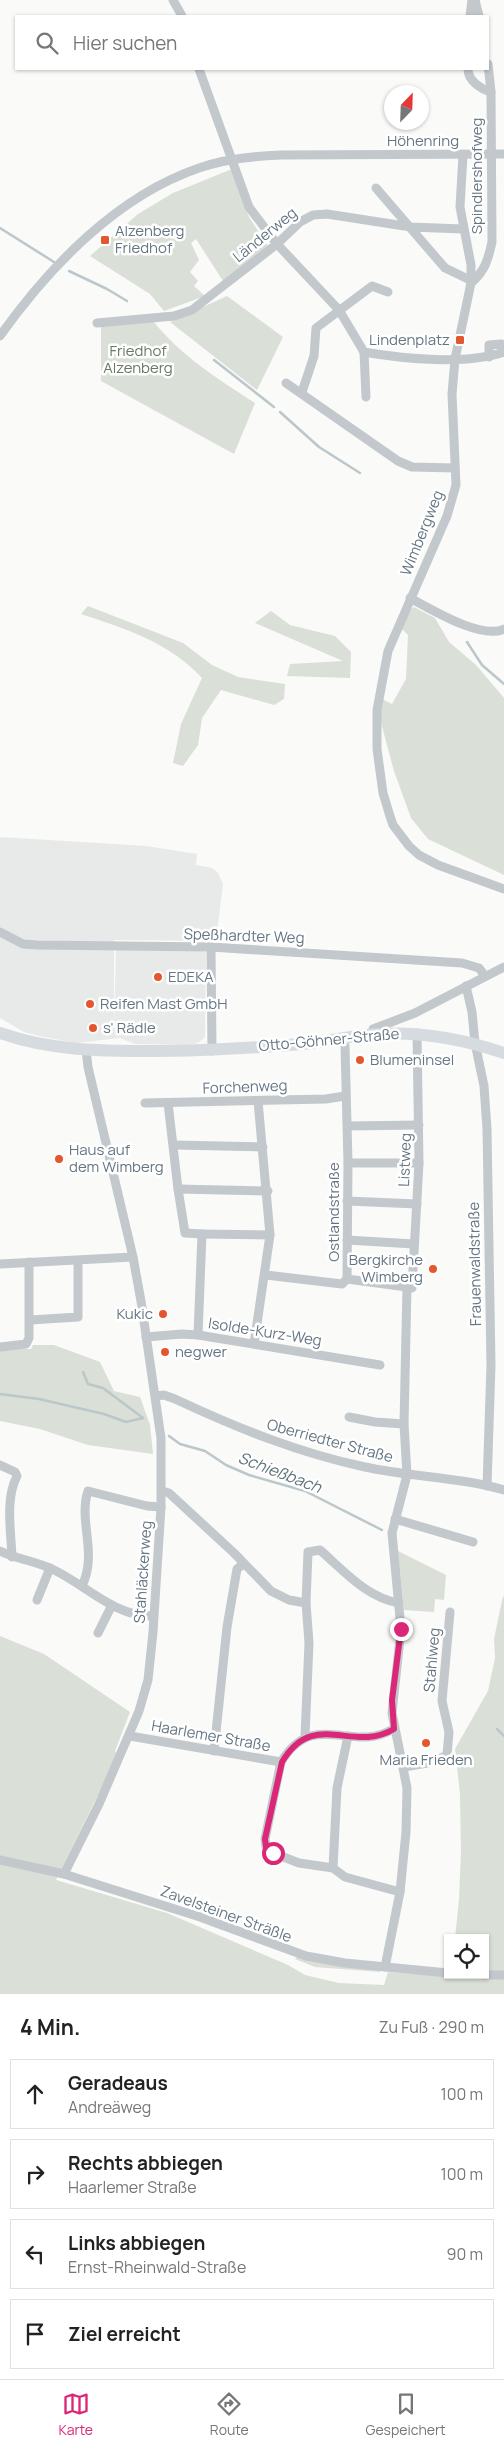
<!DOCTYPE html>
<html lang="de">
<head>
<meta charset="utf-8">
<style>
  :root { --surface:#fff; --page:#f2f2f2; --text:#222; --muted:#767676; --line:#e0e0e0; --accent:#db2777 }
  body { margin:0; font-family:Manrope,sans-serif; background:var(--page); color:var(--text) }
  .controls { position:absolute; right:15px; bottom:15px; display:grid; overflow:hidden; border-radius:0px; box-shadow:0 1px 4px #0004 }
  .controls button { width:45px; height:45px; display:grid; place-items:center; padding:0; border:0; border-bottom:1px solid var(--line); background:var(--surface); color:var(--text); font:25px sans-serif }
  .compass { position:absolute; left:384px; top:85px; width:45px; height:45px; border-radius:50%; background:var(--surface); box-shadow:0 1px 4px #0004; rotate:23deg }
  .stop { position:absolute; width:15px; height:15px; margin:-11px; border:4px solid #db2777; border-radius:50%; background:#fff }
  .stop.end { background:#db2777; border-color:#fff; box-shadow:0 1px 5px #0008 }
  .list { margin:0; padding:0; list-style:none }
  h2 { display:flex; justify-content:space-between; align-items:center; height:65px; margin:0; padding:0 20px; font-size:21px }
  h2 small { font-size:16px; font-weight:400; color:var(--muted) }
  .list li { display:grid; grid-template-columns:32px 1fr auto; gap:15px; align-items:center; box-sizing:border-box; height:70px; margin:0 10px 10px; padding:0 10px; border:1px solid var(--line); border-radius:0px }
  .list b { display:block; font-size:19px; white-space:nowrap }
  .list p { margin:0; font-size:16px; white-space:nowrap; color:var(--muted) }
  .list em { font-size:16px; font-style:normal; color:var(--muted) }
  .icon { flex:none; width:28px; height:28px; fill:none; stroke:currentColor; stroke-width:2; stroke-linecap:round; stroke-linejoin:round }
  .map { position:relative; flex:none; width:504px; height:1994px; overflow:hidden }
  .search { position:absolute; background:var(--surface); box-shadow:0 1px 4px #0004; left:15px; right:15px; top:15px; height:55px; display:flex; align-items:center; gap:12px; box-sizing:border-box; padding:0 18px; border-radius:0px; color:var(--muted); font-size:19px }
  .sheet { height:385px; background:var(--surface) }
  nav { display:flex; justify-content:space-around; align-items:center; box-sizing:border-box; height:70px; border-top:1px solid var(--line); background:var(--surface); font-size:14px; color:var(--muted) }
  nav a { display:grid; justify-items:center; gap:2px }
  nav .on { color:var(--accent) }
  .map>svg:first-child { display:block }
</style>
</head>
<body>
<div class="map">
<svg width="504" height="1994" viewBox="0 0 504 1994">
  <rect width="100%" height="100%" fill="#fafaf8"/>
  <path fill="#e8e9e9" d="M0,837L146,846L197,854L196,865L212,868L218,873L223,884L216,941L114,940V1026L116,949L200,950L206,953L205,1037L198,1043L188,1045L135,1044L120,1038L76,1043L39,1036L24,1032L0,1018Z"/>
  <g fill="#dadfd7">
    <path d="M232,169L249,217L268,246L225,284L196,239L191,243L199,260L190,272L198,281L194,286L205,296L164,311L150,294L90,256L138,214L173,193Z"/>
    <path d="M227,296L283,337L257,390L170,322Z"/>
    <path d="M153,321C181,356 218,379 255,403L234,454L101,381V323Z"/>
    <path d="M88,606L183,643L212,665L238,677L285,684L284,699L274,705L221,690L202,718L198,745L183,766L173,763L181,724L202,678C169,642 126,629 81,614Z"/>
    <path d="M414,607L435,618L449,642L476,665L504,698V875L428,839L411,818L394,771L380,719L382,699L392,704L406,679L408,635L401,628L408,611Z"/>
    <path d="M271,611L290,625L335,636L351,652L350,678L287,676L290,664L343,661L255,623Z"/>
    <path d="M33,1345H54L100,1362L114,1391L140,1397L150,1425L153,1454L88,1445L40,1429L0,1421V1349H31Z"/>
    <path d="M398,1551L446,1575L444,1600L435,1599L434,1612L404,1610Z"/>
    <path d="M503,1596L504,1597V1973L485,1971V1938H455L459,1900L461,1851L460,1794L455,1749L488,1691L495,1658L494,1639Z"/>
    <path d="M0,1636L44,1654L130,1712L115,1751L117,1755L113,1764L56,1880L167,1913L288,1965L305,1975L339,1983L384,1985L388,1972L469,1978H504V1994H0Z"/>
    <path d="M297,1957L380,1969V1972L315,1967L295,1959Z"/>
  </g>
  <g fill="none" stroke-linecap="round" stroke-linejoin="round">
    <g stroke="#bbc7cb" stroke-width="2.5">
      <path d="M0,228L54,262"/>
      <path d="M69,271L107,289L127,301"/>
      <path d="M214,360L274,407"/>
      <path d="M280,412L319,447L360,473"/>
      <path d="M467,642L482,665L504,684"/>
      <path d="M83,1372L88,1384L103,1388L143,1418"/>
      <path d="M0,1394L39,1399L104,1414L126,1422L143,1418"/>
      <path d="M169,1436L180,1444L205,1451L226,1465L249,1475L305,1491L382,1530"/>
      <path d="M497,1729L504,1736"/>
    </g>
    <g stroke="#c3c8cc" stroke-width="9">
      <path d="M173,0L182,16"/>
      <path d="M475,0L479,16"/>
      <path d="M470,16L472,0"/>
      <path d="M199,69L249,207L277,244L339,310L364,352C404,359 466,365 504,352"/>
      <path d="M468,69C468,81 481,89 491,92"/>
      <path d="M463,155L460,207L471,265V283L455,359L452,394L456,485L447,516L388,651L377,710V749L383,793L389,813L393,825L409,846L419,855L438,865L504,889"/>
      <path d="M376,188L445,268L470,280"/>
      <path d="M471,283C485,271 488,260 492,242L491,92L488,64"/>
      <path d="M97,323L174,316L192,310L277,244L300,222L313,215L327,214L411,227L463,229"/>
      <path d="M0,336C49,267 117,196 199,168C225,159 254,156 281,155L504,154"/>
      <path d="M364,352L366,397"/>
      <path d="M489,357V345L501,344L503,352"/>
      <path d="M286,383L398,461L412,467L455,468"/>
      <path d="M302,392L314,356L316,328L372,286L388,292"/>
      <path d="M410,598C431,609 481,640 504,629"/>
      <path d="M0,932L23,944L37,945L211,947L462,963L479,968L485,976"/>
      <path d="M211,947L212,1051"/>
      <path d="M466,986L472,1012L475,1043L484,1086L487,1129L491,1365L487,1486"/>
      <path d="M373,1034V1029L415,1013L504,967"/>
      <path d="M342,1039L345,1046L348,1163L347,1279L407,1287L404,1424L407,1475L392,1533L401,1629L392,1713L407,1788L406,1832L400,1892L385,1967"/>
      <path d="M145,1103L326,1099L345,1096"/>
      <path d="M168,1103L178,1189L185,1233L202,1234L198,1335"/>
      <path d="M348,1126L419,1125"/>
      <path d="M174,1145L263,1147"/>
      <path d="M348,1163H419"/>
      <path d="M178,1189L268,1191"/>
      <path d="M347,1201L417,1204"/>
      <path d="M202,1234L270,1235"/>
      <path d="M347,1240L414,1244"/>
      <path d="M0,1264L133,1257"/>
      <path d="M266,1275L342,1284L347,1279"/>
      <path d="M412,1288L419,1163L417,1033"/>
      <path d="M30,1320L78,1317V1261"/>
      <path d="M146,1337L182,1334L198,1335L380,1365"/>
      <path d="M254,1344L270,1235L258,1101"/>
      <path d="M0,1347L26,1344L29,1338V1262"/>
      <path d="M156,1396L164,1395L175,1399C237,1428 299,1453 365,1467C411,1477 459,1477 504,1490"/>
      <path d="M349,1417L375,1422L404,1424"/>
      <path d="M0,1465L15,1472L17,1476C5,1499 11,1531 12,1557"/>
      <path d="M162,1491L169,1493L234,1553L271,1591L289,1600L306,1603L308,1552L320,1550C343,1570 367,1598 399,1603"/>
      <path d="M395,1519L473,1542"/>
      <path d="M0,1551C17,1559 35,1561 52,1569C85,1584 114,1617 153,1616"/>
      <path d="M82,1586C98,1553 78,1521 88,1491L147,1506L161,1507"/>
      <path d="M37,1600L50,1568"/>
      <path d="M98,1633L112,1605"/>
      <path d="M130,1736L281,1762C314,1708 352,1754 393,1729"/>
      <path d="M305,1736L309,1643L306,1603"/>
      <path d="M214,1751L227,1627L237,1569L243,1564"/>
      <path d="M281,1762L265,1839L266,1847L273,1853L299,1863L333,1868L345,1877L400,1892"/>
      <path d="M404,1767L433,1762L447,1755L449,1732L442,1701L450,1612"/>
      <path d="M0,1860L64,1874L200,1917L306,1956L345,1963L448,1973"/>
      <path d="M333,1868L337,1788L348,1736"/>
      <path d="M64,1874L99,1804L139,1711L148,1680L153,1632L161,1507V1438L141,1301L133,1257L88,1067L86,1050"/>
      <path d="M485,1975H504"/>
    </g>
    <path stroke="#d6dbdf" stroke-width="12" d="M0,1033C51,1051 101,1051 154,1051C203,1051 252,1048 302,1044C321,1043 339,1038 358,1036C408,1029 457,1037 504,1053"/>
  </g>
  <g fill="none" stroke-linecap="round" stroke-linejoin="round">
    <path stroke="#db2777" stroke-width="6" d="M273,1853L266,1847L265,1839L282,1762C314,1708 352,1754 394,1729L392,1700L401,1629"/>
  </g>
  <g fill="#e4572e" stroke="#fff" stroke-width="2">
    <rect x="100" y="235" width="10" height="10" rx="2.5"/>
    <rect x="455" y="335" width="10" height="10" rx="2.5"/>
    <circle cx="158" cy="977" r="5"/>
    <circle cx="90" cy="1004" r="5"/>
    <circle cx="93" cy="1028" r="5"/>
    <circle cx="360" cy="1060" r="5"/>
    <circle cx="59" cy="1159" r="5"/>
    <circle cx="433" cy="1269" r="5"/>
    <circle cx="163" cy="1314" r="5"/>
    <circle cx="165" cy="1352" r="5"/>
    <circle cx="426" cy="1743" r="5"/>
  </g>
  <g text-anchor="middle" stroke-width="5" stroke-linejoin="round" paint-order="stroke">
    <g font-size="15" fill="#657683" stroke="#fff">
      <text x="423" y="146">Höhenring</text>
      <text transform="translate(477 176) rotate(-90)" y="5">Spindlershofweg</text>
      <text transform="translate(265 235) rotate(-39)" y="5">Länderweg</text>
      <text transform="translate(422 533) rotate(-68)" y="5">Wimbergweg</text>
      <text transform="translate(244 936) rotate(2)" y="5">Speßhardter Weg</text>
      <text transform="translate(329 1040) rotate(-5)" y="5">Otto-Göhner-Straße</text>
      <text transform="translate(245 1087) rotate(-2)" y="5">Forchenweg</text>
      <text transform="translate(405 1160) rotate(-88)" y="5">Listweg</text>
      <text transform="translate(334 1212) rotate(-90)" y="5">Ostlandstraße</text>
      <text transform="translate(475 1264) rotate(-91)" y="5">Frauenwaldstraße</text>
      <text transform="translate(265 1332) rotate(9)" y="5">Isolde-Kurz-Weg</text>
      <text transform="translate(330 1441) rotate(15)" y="5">Oberriedter Straße</text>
      <text transform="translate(143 1572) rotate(-86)" y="5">Stahläckerweg</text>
      <text transform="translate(432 1660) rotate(-85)" y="5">Stahlweg</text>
      <text transform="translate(211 1736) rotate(10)" y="5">Haarlemer Straße</text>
      <text transform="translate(226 1914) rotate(20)" y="5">Zavelsteiner Sträßle</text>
    </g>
    <g font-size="15" fill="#657683" stroke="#fff" text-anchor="start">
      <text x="115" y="236">Alzenberg<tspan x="115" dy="17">Friedhof</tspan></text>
      <text x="450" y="345" text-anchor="end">Lindenplatz</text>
      <text x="168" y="982">EDEKA</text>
      <text x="100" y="1009">Reifen Mast GmbH</text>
      <text x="103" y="1033">s' Rädle</text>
      <text x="370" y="1065">Blumeninsel</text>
      <text x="69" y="1155">Haus auf<tspan x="69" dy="17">dem Wimberg</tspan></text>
      <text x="423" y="1265" text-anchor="end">Bergkirche<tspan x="423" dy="17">Wimberg</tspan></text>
      <text x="153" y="1319" text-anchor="end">Kukic</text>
      <text x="175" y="1357">negwer</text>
      <text x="426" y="1765" text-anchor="middle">Maria Frieden</text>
    </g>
    <g font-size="15" fill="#687a64" stroke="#fff">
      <text x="138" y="356">Friedhof<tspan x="138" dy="17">Alzenberg</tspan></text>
    </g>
    <g font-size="16" font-style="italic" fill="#60757c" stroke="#fff">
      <text transform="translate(280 1472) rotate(21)" y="6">Schießbach</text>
    </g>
  </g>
</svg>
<div class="controls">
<button><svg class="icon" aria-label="locate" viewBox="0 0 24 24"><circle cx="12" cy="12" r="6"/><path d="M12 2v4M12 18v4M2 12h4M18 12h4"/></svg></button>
</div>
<svg class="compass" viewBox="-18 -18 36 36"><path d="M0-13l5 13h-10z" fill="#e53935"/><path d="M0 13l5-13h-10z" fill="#767676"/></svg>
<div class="stop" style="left:273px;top:1853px"></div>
<div class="stop end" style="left:401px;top:1629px"></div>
<div class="search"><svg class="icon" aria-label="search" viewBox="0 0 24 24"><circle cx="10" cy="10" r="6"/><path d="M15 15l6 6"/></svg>Hier suchen</div>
</div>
<section class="sheet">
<h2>4 Min.<small>Zu Fuß · 290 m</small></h2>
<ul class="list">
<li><svg class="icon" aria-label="ahead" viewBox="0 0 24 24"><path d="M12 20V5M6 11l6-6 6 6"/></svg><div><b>Geradeaus</b><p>Andreäweg</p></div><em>100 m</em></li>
<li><svg class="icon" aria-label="right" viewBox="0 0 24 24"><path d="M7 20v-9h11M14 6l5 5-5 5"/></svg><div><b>Rechts abbiegen</b><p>Haarlemer Straße</p></div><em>100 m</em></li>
<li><svg class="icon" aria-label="left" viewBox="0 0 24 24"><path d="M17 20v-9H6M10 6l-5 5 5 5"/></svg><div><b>Links abbiegen</b><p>Ernst-Rheinwald-Straße</p></div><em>90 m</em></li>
<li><svg class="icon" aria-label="arrive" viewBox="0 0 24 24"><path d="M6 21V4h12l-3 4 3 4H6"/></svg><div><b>Ziel erreicht</b></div></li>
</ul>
</section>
<nav>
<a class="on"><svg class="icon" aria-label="map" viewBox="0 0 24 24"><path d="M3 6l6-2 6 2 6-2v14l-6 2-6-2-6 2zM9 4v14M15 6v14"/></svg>Karte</a>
<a><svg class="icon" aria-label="directions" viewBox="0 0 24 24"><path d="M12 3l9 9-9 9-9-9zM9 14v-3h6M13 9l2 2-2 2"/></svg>Route</a>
<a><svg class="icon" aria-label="saved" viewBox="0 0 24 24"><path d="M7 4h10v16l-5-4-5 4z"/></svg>Gespeichert</a>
</nav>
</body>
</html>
